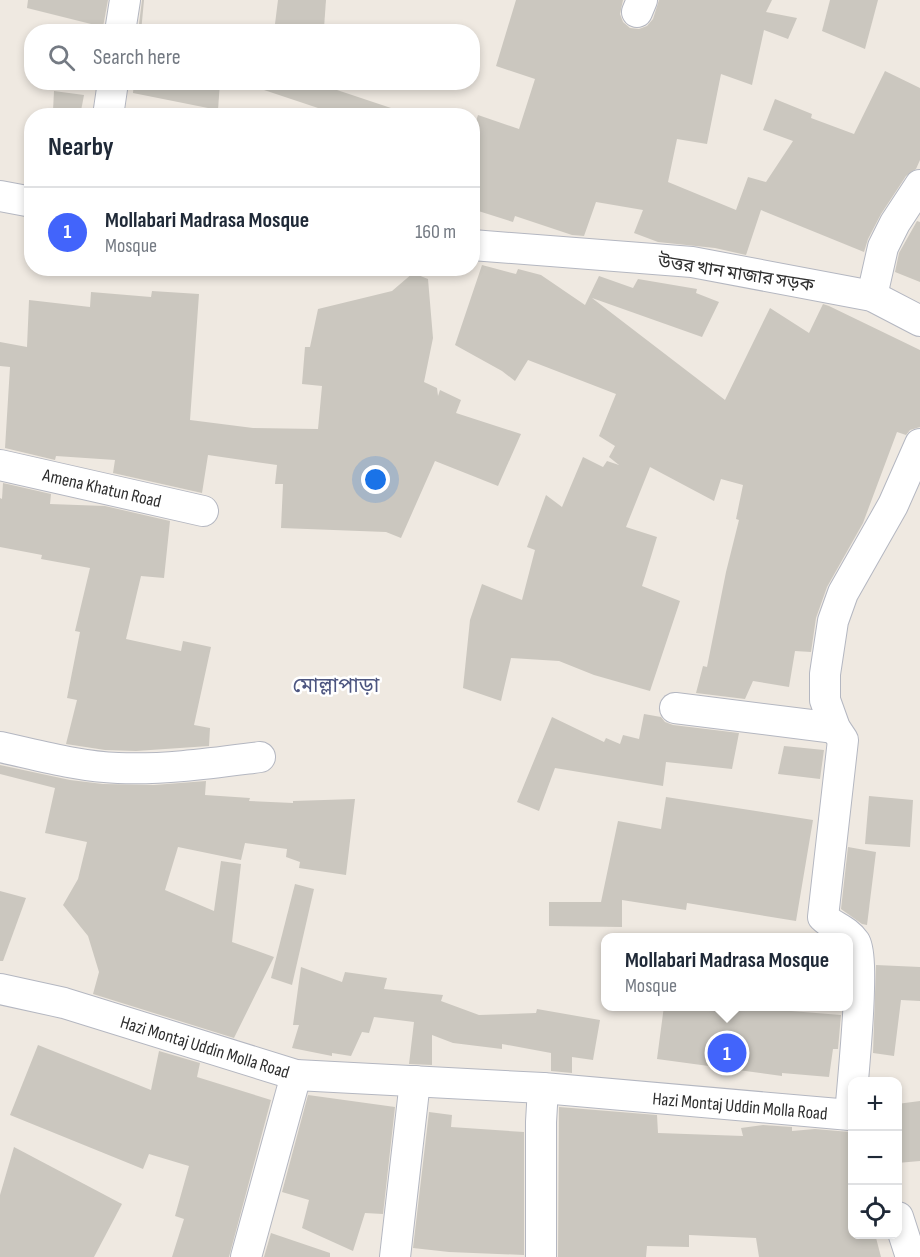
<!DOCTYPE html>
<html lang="en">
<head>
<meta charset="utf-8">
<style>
  :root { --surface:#fff; --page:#f2f2f3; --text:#1f2937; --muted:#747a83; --line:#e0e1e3; --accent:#4264fb }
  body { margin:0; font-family:"Sofia Sans Condensed","Noto Sans Bengali",sans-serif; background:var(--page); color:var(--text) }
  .controls { position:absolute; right:18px; bottom:18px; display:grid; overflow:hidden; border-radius:12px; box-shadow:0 3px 9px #0003 }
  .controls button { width:54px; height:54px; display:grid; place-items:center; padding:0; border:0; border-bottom:2px solid var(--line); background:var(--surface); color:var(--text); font:30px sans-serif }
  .you { position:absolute; left:376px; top:480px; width:21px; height:21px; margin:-15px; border:4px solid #fff; border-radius:50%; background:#1a73e8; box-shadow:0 0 0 9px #1a73e833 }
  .badge { display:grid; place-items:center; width:39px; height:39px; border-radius:50%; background:var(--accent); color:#fff; font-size:20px; font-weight:700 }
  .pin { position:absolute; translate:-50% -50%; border:3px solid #fff; box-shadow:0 2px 6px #0006 }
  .popup { position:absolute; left:601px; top:933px; width:252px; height:78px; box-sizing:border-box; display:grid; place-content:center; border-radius:12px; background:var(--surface); filter:drop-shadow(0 2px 4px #0005); font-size:20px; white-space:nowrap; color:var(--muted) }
  .popup b { font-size:22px; color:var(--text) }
  .popup::after { content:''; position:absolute; left:50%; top:100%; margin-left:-12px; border:12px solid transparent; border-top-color:var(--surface) }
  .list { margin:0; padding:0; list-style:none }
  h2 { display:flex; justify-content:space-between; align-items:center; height:78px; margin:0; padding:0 24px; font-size:26px }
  h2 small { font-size:20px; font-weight:400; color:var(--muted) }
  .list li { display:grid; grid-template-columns:39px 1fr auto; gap:18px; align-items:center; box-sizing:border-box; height:90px; padding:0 24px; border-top:2px solid var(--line) }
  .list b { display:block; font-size:22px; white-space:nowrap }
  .list p { margin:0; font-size:20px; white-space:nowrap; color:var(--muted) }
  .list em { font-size:20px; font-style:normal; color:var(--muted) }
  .icon { flex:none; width:33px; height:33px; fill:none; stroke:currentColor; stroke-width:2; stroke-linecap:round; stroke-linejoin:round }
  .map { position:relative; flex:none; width:920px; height:1257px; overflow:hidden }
  .search { position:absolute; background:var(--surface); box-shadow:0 3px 9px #0003; left:24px; top:24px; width:456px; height:66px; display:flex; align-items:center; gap:15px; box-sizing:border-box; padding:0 21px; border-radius:24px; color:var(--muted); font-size:22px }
  .panel { position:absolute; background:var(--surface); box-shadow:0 3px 9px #0003; left:24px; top:108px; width:456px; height:168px; border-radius:24px }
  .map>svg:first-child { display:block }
</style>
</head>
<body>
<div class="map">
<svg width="920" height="1257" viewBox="0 0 920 1257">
  <rect width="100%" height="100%" fill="#efe9e1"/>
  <g fill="#cbc7bf">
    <path d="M28,0H108L103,27L27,8Z"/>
    <path d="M142,0H144L141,32H138Z"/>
    <path d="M278,0H326L324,28L275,24Z"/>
    <path d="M516,0H623L620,14L623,22L630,28L639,29L647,26L653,19L659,0H772L766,12L797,18L788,39L764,30L752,85L721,74L707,144L677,139L668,182L736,210L748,177L766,182L793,141L763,130L775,99L812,114L811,118L854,134L885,71L920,88V160L916,169L906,176L881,214L868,239L864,252L761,210L746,255L715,248L658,242L634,233L643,210L596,202L584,236L572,235L515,216L513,222L472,209V133L478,115L519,129L535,79L496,66Z"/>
    <path d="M830,0H878L865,49L822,31Z"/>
    <path d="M134,82H220L218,110L133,93Z"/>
    <path d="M256,82H313L400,111L399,116H342L255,87Z"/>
    <path d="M54,91L84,95L80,116L53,111Z"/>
    <path d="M917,221L920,222V282L895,272L899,253Z"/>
    <path d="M482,265L516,274L518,269L541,275L585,305L599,276L633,288L638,279L697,289L696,293L719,302L702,337L592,298L725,400L770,308L809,333L823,304L829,306L920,350V427L910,430L906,435L897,432L863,523L827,587L816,618L811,652L795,651L789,687L753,681L745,699L696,693L703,666L707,667L726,572L739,520L736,519L743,485L721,479L714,501L650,467L626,527L657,537L642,586L680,601L650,691L594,675L559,661L511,658L501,701L463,688L470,620L482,584L522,600L535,550L527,547L546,495L562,507L583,457L603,467L607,461L619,465L609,457L615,446L599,436L616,394L528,360L515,381L502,371L455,345Z"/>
    <path d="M413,273L428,279L433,338L424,382L437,388L438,396L440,390L461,400L456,413L521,434L498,486L435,461L401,538L386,532L281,528L283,484H275L277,465L208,455L202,493L113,473L115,460L56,456L55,460L5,448L10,367L0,366V342L27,347L29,300L90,307L91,292L151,297L152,291L199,294L190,420L253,428L318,429L322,386L302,384L305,347H310L318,309L392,291Z"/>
    <path d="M3,483L51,494L50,504L105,506L170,521L164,578L141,576L126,639L181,651L183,641L211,647L194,725L210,728L209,746L136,751L105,750L66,744L77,700L67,698L80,632L75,631L90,568L41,559L42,555L0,547V498L2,499Z"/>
    <path d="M644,714L661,717L665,722L673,725L739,733L732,769L666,762L663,786L555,768L539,811L517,802L552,717L604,742L606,738L620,744L623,735L639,739Z"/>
    <path d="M784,746L824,750L820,779L778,774Z"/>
    <path d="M0,765L70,780L103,784L154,785L206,781L205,795L250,798L249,801L293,803V801L355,799L346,875L299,868L300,862L286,857L287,849L245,843L241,860L178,847L165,890L214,911L221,861L241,864L232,942L274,957L234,1038L93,994L99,972L88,936L63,905L78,879L87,842L45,833L55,788L0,774Z"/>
    <path d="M869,796L913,800L910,847L865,844Z"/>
    <path d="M666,797L813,820L796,921L687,903L686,910L622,900V927L549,926V902H601L618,821L661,829Z"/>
    <path d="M848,847L876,852L867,925L862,924L841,909Z"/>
    <path d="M295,884L314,889L292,985L271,978Z"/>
    <path d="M0,891L26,898L3,961H0Z"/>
    <path d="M876,965L920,967V1001L901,1000L894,1056L873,1053Z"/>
    <path d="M301,967L342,982L345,972L387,978L384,989L443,995L441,1001L479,1015L536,1013L537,1009L600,1020L593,1060L572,1057V1073L551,1071V1053L502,1044V1049L453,1043L432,1035V1065L409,1064L414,1022L374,1017L369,1033L362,1032L351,1056L332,1053V1056L292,1048L299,1025H293Z"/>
    <path d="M664,1006H792L791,1011L841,1015L838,1049H833L829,1077L782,1073V1076L657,1059Z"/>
    <path d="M38,1045L151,1090L159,1051L200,1063L197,1077L271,1100L229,1257H172L184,1219L175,1216L189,1166L149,1154L143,1169L10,1115Z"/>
    <path d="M308,1095L395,1107L383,1214L365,1213L353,1251L302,1228L309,1200L282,1192Z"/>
    <path d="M920,1101V1161L897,1163V1104Z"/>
    <path d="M559,1107L657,1115L658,1133L743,1136L741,1128L763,1125L792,1127V1131L815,1129L850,1132L852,1144V1234H875L881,1257H759L756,1238L689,1235V1247L647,1246L646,1257H558Z"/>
    <path d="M429,1112L452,1115L451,1127L524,1132V1255L449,1252L413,1248Z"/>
    <path d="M14,1147L122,1204L94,1257H0V1195Z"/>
    <path d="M271,1233L330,1253V1257H264Z"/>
  </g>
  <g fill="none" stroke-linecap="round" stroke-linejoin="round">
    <g stroke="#b4b7c1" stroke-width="32">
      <g id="minor">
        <path d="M637,12L642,0"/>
        <path d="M120,32L125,0"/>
        <path d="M108,116L113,82"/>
        <path d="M0,196L32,202"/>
        <path d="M472,245L692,262L872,296L920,321"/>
        <path d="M872,296L883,247L895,223L920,185"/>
        <path d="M0,465L203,511"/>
        <path d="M675,708L835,728"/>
        <path d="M0,747C37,755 80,767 118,768C165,770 213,763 260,757"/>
        <path d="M0,989L64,1003L296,1075L543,1088L850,1115C852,1088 866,958 855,942C846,929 833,927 823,917L843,740L835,728L825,700V674L833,621L843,593L893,505L920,444"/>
        <path d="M898,1217L911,1257"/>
        <path d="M246,1257L296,1075"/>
        <path d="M395,1257L415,1081"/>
        <path d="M541,1257V1122L543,1088"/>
      </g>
    </g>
    <use href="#minor" stroke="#fff" stroke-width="30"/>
  </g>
  <g text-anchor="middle" stroke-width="5" stroke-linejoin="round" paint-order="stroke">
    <g font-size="18" fill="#2e2e2e" stroke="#fff">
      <text transform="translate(736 273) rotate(9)" y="6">উত্তর খান মাজার সড়ক</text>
      <text transform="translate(102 488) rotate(13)" y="6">Amena Khatun Road</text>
      <text transform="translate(205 1047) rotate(17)" y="6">Hazi Montaj Uddin Molla Road</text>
      <text transform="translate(740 1106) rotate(5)" y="6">Hazi Montaj Uddin Molla Road</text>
    </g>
    <g font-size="21" fill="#4d5680" stroke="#fff">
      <text x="336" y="692">মোল্লাপাড়া</text>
    </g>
  </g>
</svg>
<div class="controls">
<button>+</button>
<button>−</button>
<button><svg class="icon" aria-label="locate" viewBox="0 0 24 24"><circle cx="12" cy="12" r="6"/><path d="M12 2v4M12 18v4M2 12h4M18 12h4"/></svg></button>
</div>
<div class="you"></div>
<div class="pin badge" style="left:727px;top:1053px">1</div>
<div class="popup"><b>Mollabari Madrasa Mosque</b>Mosque</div>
<div class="search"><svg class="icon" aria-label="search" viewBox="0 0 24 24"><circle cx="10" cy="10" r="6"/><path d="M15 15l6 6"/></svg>Search here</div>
<section class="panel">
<h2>Nearby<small></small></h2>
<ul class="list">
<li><span class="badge">1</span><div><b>Mollabari Madrasa Mosque</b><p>Mosque</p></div><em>160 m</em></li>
</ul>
</section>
</div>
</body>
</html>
